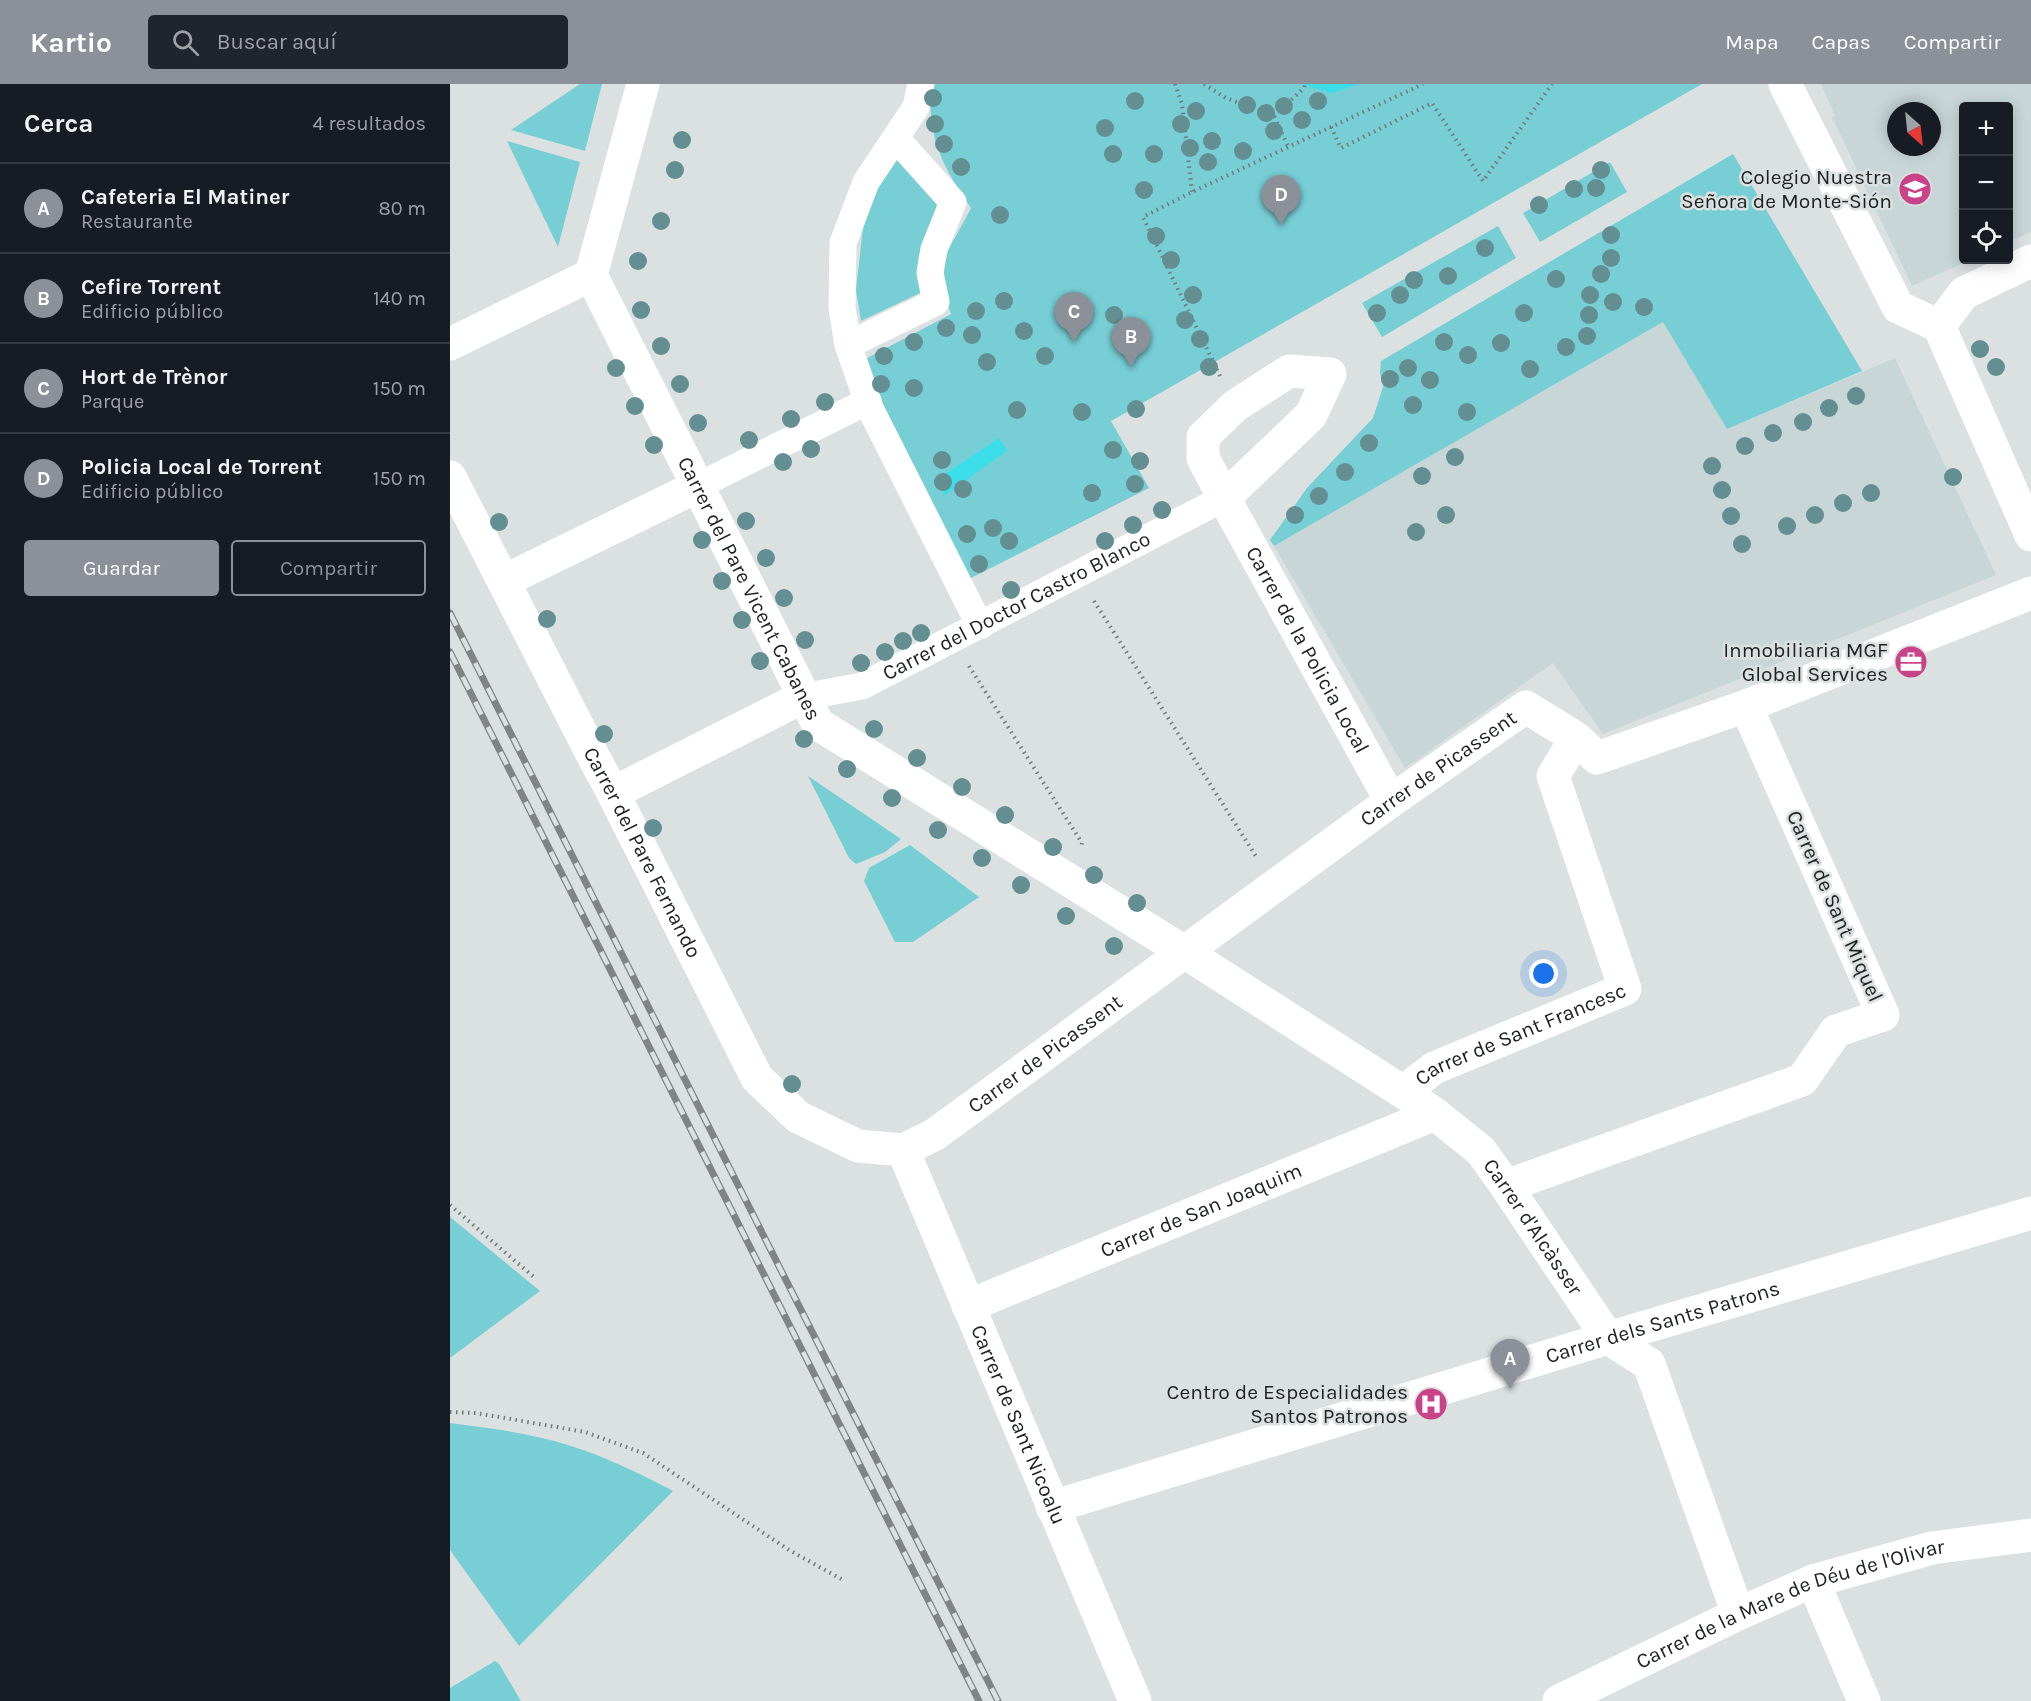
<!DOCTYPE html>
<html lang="es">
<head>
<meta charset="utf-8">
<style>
  :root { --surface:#171b24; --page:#20242c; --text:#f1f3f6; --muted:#9ea1a6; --line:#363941; --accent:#8c9099 }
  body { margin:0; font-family:Karla,sans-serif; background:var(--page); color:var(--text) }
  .controls { position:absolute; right:18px; top:18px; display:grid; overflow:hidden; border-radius:6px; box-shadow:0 3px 15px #0003 }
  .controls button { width:54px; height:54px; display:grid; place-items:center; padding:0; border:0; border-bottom:2px solid var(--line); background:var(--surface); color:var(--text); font:30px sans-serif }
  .compass { position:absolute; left:1437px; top:18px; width:54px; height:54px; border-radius:50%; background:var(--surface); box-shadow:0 3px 15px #0003; rotate:153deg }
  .you { position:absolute; left:1094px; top:890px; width:21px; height:21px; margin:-15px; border:4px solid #fff; border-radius:50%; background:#1a73e8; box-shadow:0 0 0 9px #1a73e833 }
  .badge { display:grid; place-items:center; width:39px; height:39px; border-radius:50%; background:var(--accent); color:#fff; font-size:20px; font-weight:700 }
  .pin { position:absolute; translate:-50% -50px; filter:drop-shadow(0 2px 3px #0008) }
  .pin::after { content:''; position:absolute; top:32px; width:21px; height:18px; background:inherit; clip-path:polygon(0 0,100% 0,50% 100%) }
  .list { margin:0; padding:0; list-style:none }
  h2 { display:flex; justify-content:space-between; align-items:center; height:78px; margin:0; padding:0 24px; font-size:26px }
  h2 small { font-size:20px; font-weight:400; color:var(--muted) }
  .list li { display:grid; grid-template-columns:39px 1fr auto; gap:18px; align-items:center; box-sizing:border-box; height:90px; padding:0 24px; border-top:2px solid var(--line) }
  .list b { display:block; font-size:22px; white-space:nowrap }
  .list p { margin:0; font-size:20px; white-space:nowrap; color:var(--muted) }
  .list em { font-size:20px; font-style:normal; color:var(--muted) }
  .actions { display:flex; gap:12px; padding:18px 24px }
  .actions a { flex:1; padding:14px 0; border:2px solid var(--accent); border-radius:6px; text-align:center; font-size:21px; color:var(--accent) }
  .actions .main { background:var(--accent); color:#fff }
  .icon { flex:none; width:33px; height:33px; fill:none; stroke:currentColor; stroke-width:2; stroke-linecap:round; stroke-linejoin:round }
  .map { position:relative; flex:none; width:1581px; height:1617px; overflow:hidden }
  header { display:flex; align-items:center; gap:36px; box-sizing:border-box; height:84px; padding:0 30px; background:var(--accent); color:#fff }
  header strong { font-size:28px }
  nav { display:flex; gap:33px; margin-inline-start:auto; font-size:21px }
  .search { width:420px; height:54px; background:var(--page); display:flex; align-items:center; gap:15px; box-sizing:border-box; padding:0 21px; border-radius:6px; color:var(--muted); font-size:22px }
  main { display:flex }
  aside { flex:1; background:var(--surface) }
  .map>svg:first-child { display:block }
</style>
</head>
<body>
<header>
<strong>Kartio</strong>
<div class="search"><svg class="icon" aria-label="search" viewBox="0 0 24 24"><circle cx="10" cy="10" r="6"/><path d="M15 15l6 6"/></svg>Buscar aquí</div>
<nav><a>Mapa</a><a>Capas</a><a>Compartir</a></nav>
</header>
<main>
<aside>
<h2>Cerca<small>4 resultados</small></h2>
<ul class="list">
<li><span class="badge">A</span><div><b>Cafeteria El Matiner</b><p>Restaurante</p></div><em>80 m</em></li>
<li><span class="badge">B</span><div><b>Cefire Torrent</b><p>Edificio público</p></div><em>140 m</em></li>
<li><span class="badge">C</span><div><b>Hort de Trènor</b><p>Parque</p></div><em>150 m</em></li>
<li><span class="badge">D</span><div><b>Policia Local de Torrent</b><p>Edificio público</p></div><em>150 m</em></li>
</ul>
<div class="actions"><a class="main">Guardar</a><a>Compartir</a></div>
</aside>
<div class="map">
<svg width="1581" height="1617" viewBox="0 0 1581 1617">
  <rect width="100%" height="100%" fill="#dbe1e1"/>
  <g fill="#c8d6d7" fill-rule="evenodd">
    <path d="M1371,0H1581V148L1559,158L1558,22H1514V176H1520L1462,202L1382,33L1385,32ZM1446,27H1482V63H1446Z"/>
    <path d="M1215,237L1277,345L1445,274L1546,491L1153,650L1103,579L955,684L824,462Z"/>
  </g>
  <g fill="#77ced5">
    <path d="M130,0H152L135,67L61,46Z"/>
    <path d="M480,0H1252L661,337L699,404L513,498L404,281L501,230C481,179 499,168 521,124C490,78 479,57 480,0Z"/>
    <path d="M57,57L130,78L108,163Z"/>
    <path d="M1283,70L1412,287L1277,345L1213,238L824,462L820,456L857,404L923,334L933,303L930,288L931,277Z"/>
    <path d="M442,71L487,121L468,176L470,209L411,237L406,206L413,143L420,117Z"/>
    <path d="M1160,78L1177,108L1090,158L1073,129Z"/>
    <path d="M1048,142L1066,174L932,253L912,219Z"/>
    <path d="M358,692L451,755L435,768L406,780L399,774Z"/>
    <path d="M460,761L529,813L463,858H445L414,797L419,784Z"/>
    <path d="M0,1133L90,1207L0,1274Z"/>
    <path d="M0,1339C39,1344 80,1349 118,1361C154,1372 189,1389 223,1407L69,1562L0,1466Z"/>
    <path d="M45,1577L49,1580L71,1617H0V1604Z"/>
  </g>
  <g fill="#3cdeea">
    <path d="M851,0H907V1L881,9Z"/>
    <path d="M549,354L557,367L495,411L486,396Z"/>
  </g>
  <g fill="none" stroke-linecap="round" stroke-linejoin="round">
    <g stroke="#757878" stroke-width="4" stroke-dasharray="1.5 4.5" stroke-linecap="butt">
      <path d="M725,0L732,20L742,108"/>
      <path d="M754,0L776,14L824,32L838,62"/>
      <path d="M824,32L854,4L855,0"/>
      <path d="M881,43L891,64L982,19L1033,97L1102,0"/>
      <path d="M770,292L693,133L742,108L973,0"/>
      <path d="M644,517L807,774"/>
      <path d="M519,582L632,759L631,764"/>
      <path d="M0,1121L85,1194"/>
      <path d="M0,1328L26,1329L135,1348L193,1369L339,1466L393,1496"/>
    </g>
    <g stroke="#fff" stroke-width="27">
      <path d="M471,0L466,23L416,98L393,159L392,224L398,261L420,324L530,542"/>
      <path d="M398,261L486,218L480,189L484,165L503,118L446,54"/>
      <path d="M248,402L418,317"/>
      <path id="s1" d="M353,613L412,602L774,414"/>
    </g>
    <g stroke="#fff" stroke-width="33">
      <path id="s2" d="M193,0L141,191L368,640L736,869L953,1008L985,1030L1031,1067L1056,1102L1158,1254L1199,1280L1288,1530"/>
      <path d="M1335,0L1448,223L1489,242"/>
      <path d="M1489,242L1581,451"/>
      <path d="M1489,242L1514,209L1581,177"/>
      <path d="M0,260L141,191"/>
      <path id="s3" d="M0,393L142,670L163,709L307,994L348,1033L408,1062L453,1066"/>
      <path id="s4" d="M774,414L753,374V353L785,322L839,287L880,290L861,331L774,414L941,717"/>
      <path d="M54,497L248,402"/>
      <path d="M163,709L353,613"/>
      <path id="s5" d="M953,1008L984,984L1175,905L1103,692L1126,654"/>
      <path id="s6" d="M453,1066L484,1051L941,717L1076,623L1126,654L1147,674L1296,622L1581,509"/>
      <path id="s7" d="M453,1066L685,1617"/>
      <path d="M1056,1102L1352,996L1386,947L1433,931L1296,622"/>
      <path id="s8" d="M518,1222L985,1030"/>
      <path id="s9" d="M602,1423L1158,1254L1581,1129"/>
      <path d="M1363,1497L1414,1617"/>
      <path id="s10" d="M1109,1617L1288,1530L1363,1497L1482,1464L1581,1451"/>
    </g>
    <g stroke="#808484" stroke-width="7">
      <g id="rail">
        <path d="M0,529L548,1617"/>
        <path d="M0,568L529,1617"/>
      </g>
    </g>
    <use href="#rail" stroke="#dbe1e1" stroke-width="4.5" stroke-dasharray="14" stroke-linecap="butt"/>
  </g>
  <g fill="#648f92">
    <circle cx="483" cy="14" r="9"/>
    <circle cx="685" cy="17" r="9"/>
    <circle cx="868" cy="17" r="9"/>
    <circle cx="797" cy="21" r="9"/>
    <circle cx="834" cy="22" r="9"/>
    <circle cx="746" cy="27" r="9"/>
    <circle cx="816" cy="29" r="9"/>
    <circle cx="852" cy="36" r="9"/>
    <circle cx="485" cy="40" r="9"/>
    <circle cx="731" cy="40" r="9"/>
    <circle cx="655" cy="44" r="9"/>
    <circle cx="824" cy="47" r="9"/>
    <circle cx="232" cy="56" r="9"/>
    <circle cx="762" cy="57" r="9"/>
    <circle cx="494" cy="60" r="9"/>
    <circle cx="740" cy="64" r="9"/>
    <circle cx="793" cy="67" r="9"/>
    <circle cx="663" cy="70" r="9"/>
    <circle cx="704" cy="70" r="9"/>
    <circle cx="758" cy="78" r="9"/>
    <circle cx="511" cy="83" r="9"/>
    <circle cx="225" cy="86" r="9"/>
    <circle cx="1151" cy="86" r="9"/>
    <circle cx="1146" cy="104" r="9"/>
    <circle cx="1124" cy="105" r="9"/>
    <circle cx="694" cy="106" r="9"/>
    <circle cx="1089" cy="121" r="9"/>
    <circle cx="550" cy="131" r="9"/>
    <circle cx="211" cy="137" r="9"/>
    <circle cx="1161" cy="151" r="9"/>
    <circle cx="706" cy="152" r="9"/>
    <circle cx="1035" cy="164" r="9"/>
    <circle cx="1161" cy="174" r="9"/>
    <circle cx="721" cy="176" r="9"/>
    <circle cx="188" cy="177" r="9"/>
    <circle cx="1151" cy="190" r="9"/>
    <circle cx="998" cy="192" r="9"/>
    <circle cx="1106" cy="195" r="9"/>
    <circle cx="964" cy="196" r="9"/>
    <circle cx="743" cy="211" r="9"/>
    <circle cx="950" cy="211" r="9"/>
    <circle cx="1140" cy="211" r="9"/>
    <circle cx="554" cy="217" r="9"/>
    <circle cx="1163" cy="218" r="9"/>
    <circle cx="1194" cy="223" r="9"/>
    <circle cx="191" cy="226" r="9"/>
    <circle cx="526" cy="227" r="9"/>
    <circle cx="927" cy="229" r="9"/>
    <circle cx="1074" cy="229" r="9"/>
    <circle cx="664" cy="231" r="9"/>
    <circle cx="1139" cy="231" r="9"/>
    <circle cx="735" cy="236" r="9"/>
    <circle cx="496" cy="244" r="9"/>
    <circle cx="574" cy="247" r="9"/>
    <circle cx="522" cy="251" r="9"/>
    <circle cx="1137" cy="252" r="9"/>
    <circle cx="750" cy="255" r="9"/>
    <circle cx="464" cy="258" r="9"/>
    <circle cx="994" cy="258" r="9"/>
    <circle cx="1051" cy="259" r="9"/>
    <circle cx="211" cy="262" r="9"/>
    <circle cx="1116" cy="263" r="9"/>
    <circle cx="1530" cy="265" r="9"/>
    <circle cx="1018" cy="271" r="9"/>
    <circle cx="434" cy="272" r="9"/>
    <circle cx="595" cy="272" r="9"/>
    <circle cx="537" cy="278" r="9"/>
    <circle cx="759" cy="283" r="9"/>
    <circle cx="1546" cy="283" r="9"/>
    <circle cx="166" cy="284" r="9"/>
    <circle cx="958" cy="284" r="9"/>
    <circle cx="1080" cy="285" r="9"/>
    <circle cx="940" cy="295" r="9"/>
    <circle cx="980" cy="296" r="9"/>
    <circle cx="230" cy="300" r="9"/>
    <circle cx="431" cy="300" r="9"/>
    <circle cx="464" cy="304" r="9"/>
    <circle cx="1406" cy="312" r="9"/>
    <circle cx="375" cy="318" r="9"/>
    <circle cx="963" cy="321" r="9"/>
    <circle cx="185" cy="322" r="9"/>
    <circle cx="1379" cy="324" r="9"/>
    <circle cx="686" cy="325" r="9"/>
    <circle cx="567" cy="326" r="9"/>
    <circle cx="632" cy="328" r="9"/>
    <circle cx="1017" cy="328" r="9"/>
    <circle cx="341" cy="335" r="9"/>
    <circle cx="1353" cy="338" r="9"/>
    <circle cx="248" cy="339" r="9"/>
    <circle cx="1323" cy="349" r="9"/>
    <circle cx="299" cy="356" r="9"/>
    <circle cx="919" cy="359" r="9"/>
    <circle cx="204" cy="361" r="9"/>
    <circle cx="1295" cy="362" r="9"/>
    <circle cx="361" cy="365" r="9"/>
    <circle cx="663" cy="366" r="9"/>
    <circle cx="1005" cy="373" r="9"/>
    <circle cx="492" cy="376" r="9"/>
    <circle cx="690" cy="377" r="9"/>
    <circle cx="333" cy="378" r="9"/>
    <circle cx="1262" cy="382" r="9"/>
    <circle cx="895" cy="388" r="9"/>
    <circle cx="972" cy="392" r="9"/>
    <circle cx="1503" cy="393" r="9"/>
    <circle cx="493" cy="398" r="9"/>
    <circle cx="685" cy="400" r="9"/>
    <circle cx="513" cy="405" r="9"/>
    <circle cx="1272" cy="406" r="9"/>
    <circle cx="642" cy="409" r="9"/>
    <circle cx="1421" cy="409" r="9"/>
    <circle cx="869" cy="412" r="9"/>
    <circle cx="1393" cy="419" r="9"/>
    <circle cx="712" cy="426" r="9"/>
    <circle cx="845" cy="431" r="9"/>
    <circle cx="996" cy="431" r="9"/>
    <circle cx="1365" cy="431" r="9"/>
    <circle cx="1281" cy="432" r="9"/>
    <circle cx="296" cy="437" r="9"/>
    <circle cx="49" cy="438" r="9"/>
    <circle cx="683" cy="441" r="9"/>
    <circle cx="1337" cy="442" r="9"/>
    <circle cx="543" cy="444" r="9"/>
    <circle cx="966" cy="448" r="9"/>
    <circle cx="517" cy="450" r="9"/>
    <circle cx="252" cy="456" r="9"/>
    <circle cx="559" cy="457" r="9"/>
    <circle cx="655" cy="457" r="9"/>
    <circle cx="1292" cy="460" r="9"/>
    <circle cx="316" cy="474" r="9"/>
    <circle cx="529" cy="480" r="9"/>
    <circle cx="272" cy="497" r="9"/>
    <circle cx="561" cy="506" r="9"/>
    <circle cx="334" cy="514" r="9"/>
    <circle cx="97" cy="535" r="9"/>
    <circle cx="292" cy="536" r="9"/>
    <circle cx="471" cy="549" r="9"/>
    <circle cx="355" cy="556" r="9"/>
    <circle cx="453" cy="557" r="9"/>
    <circle cx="435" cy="568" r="9"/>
    <circle cx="310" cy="577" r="9"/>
    <circle cx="411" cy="579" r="9"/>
    <circle cx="424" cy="645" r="9"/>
    <circle cx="154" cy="650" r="9"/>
    <circle cx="354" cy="655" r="9"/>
    <circle cx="467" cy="674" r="9"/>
    <circle cx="397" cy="685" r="9"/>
    <circle cx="512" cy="703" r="9"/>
    <circle cx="442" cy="714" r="9"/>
    <circle cx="555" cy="731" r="9"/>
    <circle cx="203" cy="744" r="9"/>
    <circle cx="488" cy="746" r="9"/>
    <circle cx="603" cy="763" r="9"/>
    <circle cx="532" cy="774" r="9"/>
    <circle cx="644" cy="791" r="9"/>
    <circle cx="571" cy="801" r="9"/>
    <circle cx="687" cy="819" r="9"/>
    <circle cx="616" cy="832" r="9"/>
    <circle cx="664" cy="862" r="9"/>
    <circle cx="342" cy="1000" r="9"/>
  </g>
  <defs>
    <g id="school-disc" transform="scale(1.725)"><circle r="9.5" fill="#c84387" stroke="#dbe1e1"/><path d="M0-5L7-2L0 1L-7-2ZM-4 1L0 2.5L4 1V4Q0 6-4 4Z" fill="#fff"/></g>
    <g id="office-disc" transform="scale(1.725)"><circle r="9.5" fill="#c84387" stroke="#dbe1e1"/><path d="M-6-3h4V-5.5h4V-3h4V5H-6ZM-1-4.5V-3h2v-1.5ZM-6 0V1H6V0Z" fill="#fff"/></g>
    <g id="hospital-disc" transform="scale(1.725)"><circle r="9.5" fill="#c84387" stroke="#dbe1e1"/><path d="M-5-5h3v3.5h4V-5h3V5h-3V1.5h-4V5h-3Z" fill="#fff"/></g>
  </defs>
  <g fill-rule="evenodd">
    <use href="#school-disc" x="1465" y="105"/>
    <use href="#office-disc" x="1461" y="578"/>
    <use href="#hospital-disc" x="981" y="1320"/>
  </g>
  <g text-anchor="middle" stroke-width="5" stroke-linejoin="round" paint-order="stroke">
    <g font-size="21" fill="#1e2020" stroke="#dbe1e1" text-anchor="end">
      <text x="1442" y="100">Colegio Nuestra<tspan x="1442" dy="24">Señora de Monte-Sión</tspan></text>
      <text x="1438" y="573">Inmobiliaria MGF<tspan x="1438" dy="24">Global Services</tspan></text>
      <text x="958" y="1315">Centro de Especialidades<tspan x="958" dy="24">Santos Patronos</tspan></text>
    </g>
    <g font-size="21" fill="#1e2020" stroke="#dbe1e1">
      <text dy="7" stroke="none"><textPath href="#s2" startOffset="549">Carrer del Pare Vicent Cabanes</textPath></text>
      <text dy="7" stroke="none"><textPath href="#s1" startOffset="234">Carrer del Doctor Castro Blanco</textPath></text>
      <text dy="7" stroke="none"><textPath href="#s4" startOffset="555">Carrer de la Policia Local</textPath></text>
      <text dy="7" stroke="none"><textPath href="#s6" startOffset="658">Carrer de Picassent</textPath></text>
      <text dy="7" stroke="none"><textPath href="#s3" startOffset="422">Carrer del Pare Fernando</textPath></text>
      <text transform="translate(1385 822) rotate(66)" y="7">Carrer de Sant Miquel</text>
      <text dy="7" stroke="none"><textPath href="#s5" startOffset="132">Carrer de Sant Francesc</textPath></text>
      <text dy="7" stroke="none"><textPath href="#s6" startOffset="172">Carrer de Picassent</textPath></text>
      <text dy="7" stroke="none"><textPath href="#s8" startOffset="252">Carrer de San Joaquim</textPath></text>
      <text dy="7" stroke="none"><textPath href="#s2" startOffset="1582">Carrer d'Alcàsser</textPath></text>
      <text dy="7" stroke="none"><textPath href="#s9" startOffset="638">Carrer dels Sants Patrons</textPath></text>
      <text dy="7" stroke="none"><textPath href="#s7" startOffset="298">Carrer de Sant Nicoalu</textPath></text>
      <text dy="7" stroke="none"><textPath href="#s10" startOffset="252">Carrer de la Mare de Déu de l'Olivar</textPath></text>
    </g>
  </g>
</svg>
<div class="controls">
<button>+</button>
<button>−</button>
<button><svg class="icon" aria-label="locate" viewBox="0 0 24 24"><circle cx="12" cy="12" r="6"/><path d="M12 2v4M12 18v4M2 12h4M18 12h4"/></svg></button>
</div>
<svg class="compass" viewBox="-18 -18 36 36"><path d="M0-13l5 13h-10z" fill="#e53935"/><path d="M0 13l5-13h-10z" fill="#9ea1a6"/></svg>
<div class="you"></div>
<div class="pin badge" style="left:1060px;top:1305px">A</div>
<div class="pin badge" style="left:681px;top:283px">B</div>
<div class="pin badge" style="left:624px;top:258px">C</div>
<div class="pin badge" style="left:831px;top:141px">D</div>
</div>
</main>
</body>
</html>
